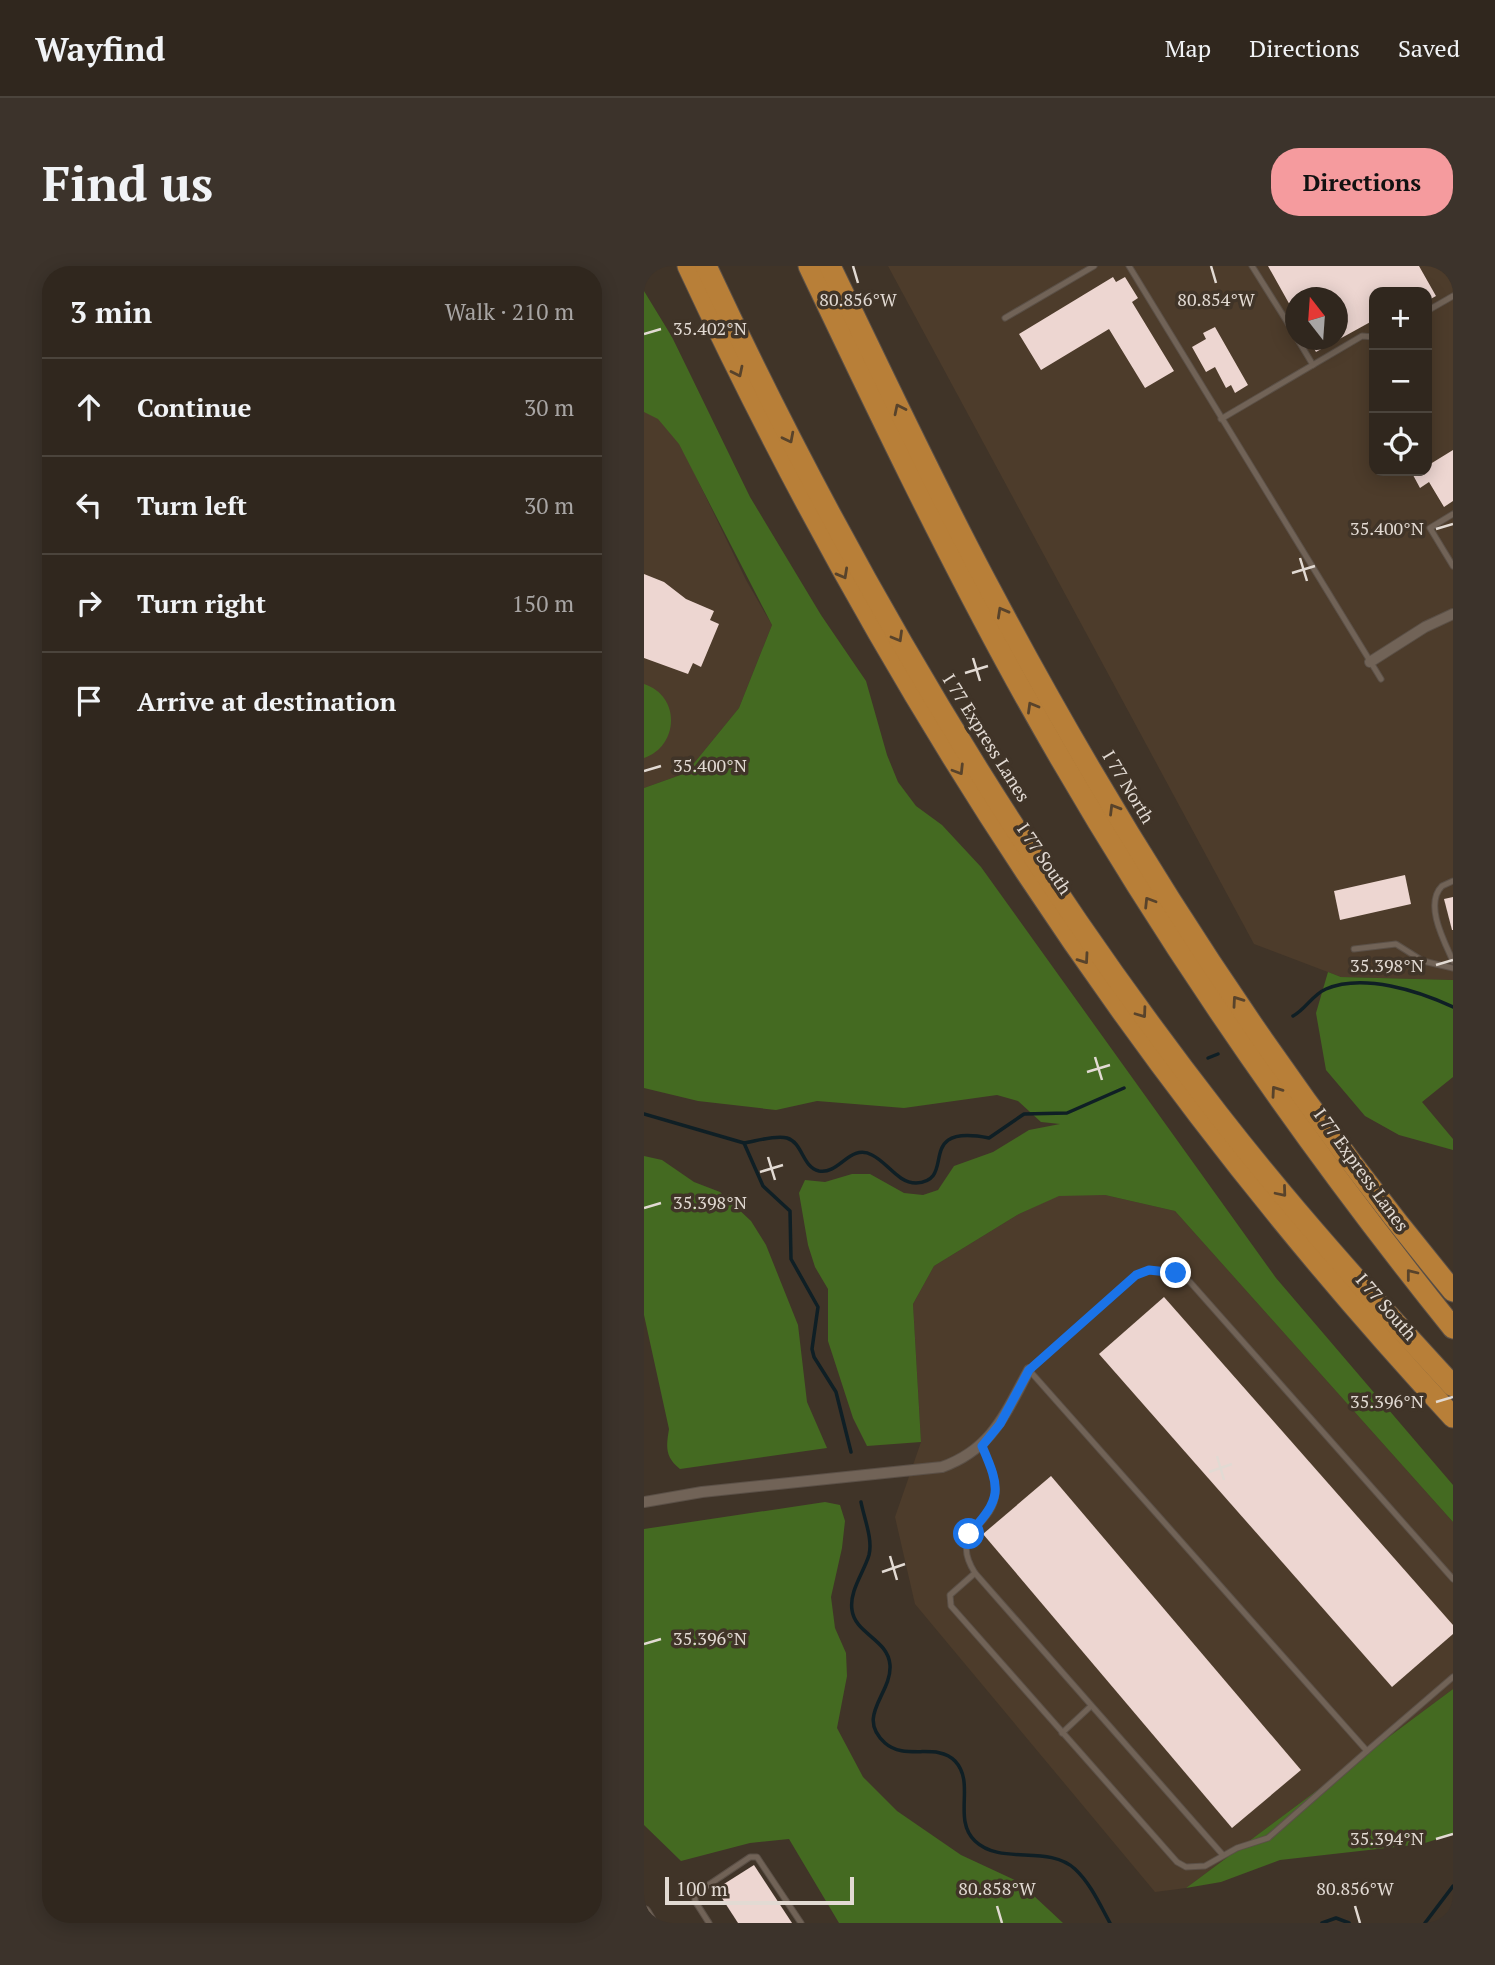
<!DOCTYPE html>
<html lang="en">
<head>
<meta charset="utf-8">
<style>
  :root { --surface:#30271e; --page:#3c332b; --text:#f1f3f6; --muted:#a8a5a4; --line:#4b443c; --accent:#f59b9e }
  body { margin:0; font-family:"PT Serif",serif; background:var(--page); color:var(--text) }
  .controls { position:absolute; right:21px; top:21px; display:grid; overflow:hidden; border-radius:14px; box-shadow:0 4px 18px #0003 }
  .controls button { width:63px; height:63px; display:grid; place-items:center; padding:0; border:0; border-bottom:2px solid var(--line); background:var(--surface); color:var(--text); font:35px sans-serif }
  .compass { position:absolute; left:641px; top:21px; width:63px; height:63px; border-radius:50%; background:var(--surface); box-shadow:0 4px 18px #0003; rotate:343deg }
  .scale { position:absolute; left:21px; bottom:18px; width:189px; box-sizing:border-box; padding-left:7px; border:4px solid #e2dad3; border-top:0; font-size:19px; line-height:24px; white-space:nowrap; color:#e2dad3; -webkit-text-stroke:5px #403428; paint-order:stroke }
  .stop { position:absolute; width:21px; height:21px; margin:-16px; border:5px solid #1a73e8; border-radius:50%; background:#fff }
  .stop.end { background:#1a73e8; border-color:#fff; box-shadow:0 2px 7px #0008 }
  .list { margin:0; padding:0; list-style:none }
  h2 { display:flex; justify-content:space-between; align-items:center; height:91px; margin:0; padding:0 28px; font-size:30px }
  h2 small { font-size:23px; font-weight:400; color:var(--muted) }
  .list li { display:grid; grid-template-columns:46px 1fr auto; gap:21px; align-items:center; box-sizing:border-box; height:98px; padding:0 28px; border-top:2px solid var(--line) }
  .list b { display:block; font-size:26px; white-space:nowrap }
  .list em { font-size:23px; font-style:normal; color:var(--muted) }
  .icon { flex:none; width:38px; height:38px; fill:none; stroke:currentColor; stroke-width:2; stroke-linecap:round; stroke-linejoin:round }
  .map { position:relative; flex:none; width:809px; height:1657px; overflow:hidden; border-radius:28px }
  header { display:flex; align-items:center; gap:42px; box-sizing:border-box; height:98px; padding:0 35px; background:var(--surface); border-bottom:2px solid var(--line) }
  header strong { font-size:33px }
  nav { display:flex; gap:38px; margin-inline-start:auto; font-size:24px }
  .intro { display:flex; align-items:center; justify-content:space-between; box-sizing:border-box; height:168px; padding:0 42px }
  h1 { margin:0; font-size:49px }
  .button { padding:18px 32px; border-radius:28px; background:var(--accent); color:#111; font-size:24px; font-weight:700 }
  main { display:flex; gap:42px; padding:0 42px }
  aside { flex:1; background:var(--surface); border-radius:28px; box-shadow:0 4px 18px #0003 }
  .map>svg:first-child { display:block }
</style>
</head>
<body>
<header>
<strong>Wayfind</strong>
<nav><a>Map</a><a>Directions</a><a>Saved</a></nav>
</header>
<div class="intro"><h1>Find us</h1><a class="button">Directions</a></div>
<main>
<aside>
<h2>3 min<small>Walk · 210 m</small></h2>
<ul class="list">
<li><svg class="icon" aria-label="ahead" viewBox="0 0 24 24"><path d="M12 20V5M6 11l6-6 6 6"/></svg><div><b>Continue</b></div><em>30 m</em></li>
<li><svg class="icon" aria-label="left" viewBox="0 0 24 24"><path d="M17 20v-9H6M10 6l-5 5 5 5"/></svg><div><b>Turn left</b></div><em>30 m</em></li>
<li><svg class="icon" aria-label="right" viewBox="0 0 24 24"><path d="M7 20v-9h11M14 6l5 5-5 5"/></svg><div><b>Turn right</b></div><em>150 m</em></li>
<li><svg class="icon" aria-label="arrive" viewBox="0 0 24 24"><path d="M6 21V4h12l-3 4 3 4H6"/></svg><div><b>Arrive at destination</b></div></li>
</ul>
</aside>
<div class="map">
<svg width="809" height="1657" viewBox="0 0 809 1657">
  <rect width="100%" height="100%" fill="#403428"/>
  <g fill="#4d3c2b" fill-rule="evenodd">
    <path d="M244,0H809V714L697,711L610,678ZM730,26H783V205H730ZM652,32H694V74H652Z"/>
    <path d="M0,103L102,314L128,359L95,442L42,507L0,522Z"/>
    <path d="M415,929H461L531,945L809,1256V1423L542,1622L511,1626L271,1338L251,1251L277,1176L269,1038L290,1000L375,948Z"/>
  </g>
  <g fill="#446a21">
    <path d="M0,25L28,71L106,231L177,349L222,415L243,489L254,516L272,540L298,559L337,601L632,1012L809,1219V1256L531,945L461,929L415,930L375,948L290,1000L269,1038L277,1176L223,1180L209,1152L184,1075V1023L171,1001L164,979L155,927L161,914L181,916L208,908H226L260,927L279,929L294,924L310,900L349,886L385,864L416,858L397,856L374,835L353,829L260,842L173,835L132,844L54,835L0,822V522L42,507L95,442L128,359L35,178L14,153L0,146Z"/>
    <path d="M0,418C37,430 35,480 0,492Z"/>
    <path d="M684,706L697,711L809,714V811L778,836L809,873V884L755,869L721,850L682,804L672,747Z"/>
    <path d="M0,890L18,894L50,916L76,926L107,955L122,979L154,1059L163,1136L183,1182L36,1203C21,1191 22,1181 25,1163L0,1049Z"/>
    <path d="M181,1236L196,1239L201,1255L198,1282L187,1331L191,1362L202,1387L203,1410L193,1462L219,1511L253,1545L317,1589L375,1616L419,1657H195L145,1573L106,1577L37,1595L0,1559V1263Z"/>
    <path d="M809,1423V1568L778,1578L636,1594L577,1616L542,1622Z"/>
  </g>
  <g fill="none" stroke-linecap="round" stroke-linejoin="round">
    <g stroke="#0f1f25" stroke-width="3.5">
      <path d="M649,750C662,743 668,729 682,723C719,707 775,725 809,741"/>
      <path d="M564,792L574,788"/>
      <path d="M0,848L100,877L119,920L146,945L147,993L174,1041L168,1083L170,1091L192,1126L207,1186"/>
      <path d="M100,877C112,875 131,869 143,872C159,877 158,901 175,905C195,909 206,877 228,889C243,896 254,917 272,917C315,915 268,857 345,872L380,848L423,847L480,822"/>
      <path d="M217,1236C220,1252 229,1273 225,1289C220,1306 205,1325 208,1344C211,1368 244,1373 246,1399C248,1428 211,1450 241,1477C261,1495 293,1476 311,1495C332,1517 308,1553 331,1575C357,1600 404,1578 431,1603C447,1618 456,1639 466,1657"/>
      <path d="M678,1657L692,1652L705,1657"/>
      <path d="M781,1657L809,1620"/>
    </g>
  </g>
  <g fill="#edd6d1">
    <path d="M624,0H775L792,30L783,35V26H730V54L672,86L665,74H694V32H652V50Z"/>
    <path d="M469,11L472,16L481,11L494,32L488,36L530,105L501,122L465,63L397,104L375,68Z"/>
    <path d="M571,61L604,119L591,127L587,119L582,122L571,101L562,106L548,81L562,73L559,67Z"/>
    <path d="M809,184V235L800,241L785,216L776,222L769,209L783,205V200Z"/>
    <path d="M0,308L20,316L42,333L70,345L66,354L75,358L57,401L49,397L44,408L0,392Z"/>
    <path d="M761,609L767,638L696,654L690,625Z"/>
    <path d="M809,631V664H808L800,633Z"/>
    <path d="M520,1031L809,1359V1368L748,1421L455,1088Z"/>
    <path d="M407,1210L657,1504L588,1562L339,1268Z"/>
    <path d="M110,1599L148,1657H94L72,1623Z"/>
  </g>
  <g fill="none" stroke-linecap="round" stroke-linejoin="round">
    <g stroke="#5b5047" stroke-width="7">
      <g id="service">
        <path d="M485,0L737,413"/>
        <path d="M608,0L652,70"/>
        <path d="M783,45L809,30"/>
        <path d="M361,52L450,0"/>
        <path d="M654,74L669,99"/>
        <path d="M577,153L718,70L730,71"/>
        <path d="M809,248L786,262L809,300"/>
        <path d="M809,615L798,620C780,638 800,675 809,695"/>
        <path d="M710,683L752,678L779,695L809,702"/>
        <path d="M338,1180C345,1195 353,1211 352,1228C348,1263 304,1264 331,1307L306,1329L307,1340L533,1596L542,1601L561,1600L593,1582L624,1572L723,1485"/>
        <path d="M331,1307L578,1588"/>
        <path d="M809,1313L546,1016C528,1004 513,1001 492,1009L385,1104L723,1485L809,1411"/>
        <path d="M418,1467L447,1440"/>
        <path d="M65,1657L51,1635V1628L106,1591H113L157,1657"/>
      </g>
    </g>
    <g stroke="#5b5047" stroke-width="12">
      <g id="minor">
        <path d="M726,396L781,361L809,348"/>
        <path d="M0,1236L58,1226L298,1201C348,1183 361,1148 385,1104"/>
      </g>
    </g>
    <g stroke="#5b5047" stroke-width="16">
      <path id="tertiary" d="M0,1647L6,1657"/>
    </g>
    <g stroke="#5b5047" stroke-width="23">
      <g id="motorway">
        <path d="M44,0C240,420 493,810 809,1151"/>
        <path d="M62,0C202,300 370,586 574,848C647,942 728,1032 809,1120"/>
        <path d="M165,0C231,139 298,279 372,414C498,642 646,859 809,1062"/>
        <path d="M186,0C239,109 290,219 347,325C478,572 631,810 809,1025"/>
      </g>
    </g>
    <use href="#service" stroke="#716357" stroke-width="5"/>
    <use href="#minor" stroke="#716357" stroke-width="10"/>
    <use href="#tertiary" stroke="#716357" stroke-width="14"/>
    <use href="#motorway" stroke="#b87f38" stroke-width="21"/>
  </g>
  <defs><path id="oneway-chevron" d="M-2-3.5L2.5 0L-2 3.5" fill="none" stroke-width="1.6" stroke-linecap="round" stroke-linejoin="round" transform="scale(1.75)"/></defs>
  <g stroke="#58432b">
    <use href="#oneway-chevron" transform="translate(94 106) rotate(64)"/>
    <use href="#oneway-chevron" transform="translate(255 143) rotate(-116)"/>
    <use href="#oneway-chevron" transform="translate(145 172) rotate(63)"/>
    <use href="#oneway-chevron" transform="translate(199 308) rotate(61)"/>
    <use href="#oneway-chevron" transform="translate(358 346) rotate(-119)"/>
    <use href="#oneway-chevron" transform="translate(254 371) rotate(60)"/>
    <use href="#oneway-chevron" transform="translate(388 441) rotate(-120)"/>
    <use href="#oneway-chevron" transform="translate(315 504) rotate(58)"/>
    <use href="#oneway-chevron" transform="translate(470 543) rotate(-121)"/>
    <use href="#oneway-chevron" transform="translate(505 636) rotate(-122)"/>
    <use href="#oneway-chevron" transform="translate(440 693) rotate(55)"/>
    <use href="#oneway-chevron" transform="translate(593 735) rotate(-125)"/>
    <use href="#oneway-chevron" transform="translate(498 747) rotate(54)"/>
    <use href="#oneway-chevron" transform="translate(632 825) rotate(-125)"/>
    <use href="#oneway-chevron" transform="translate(638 926) rotate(50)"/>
    <use href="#oneway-chevron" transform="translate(767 1008) rotate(-128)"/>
  </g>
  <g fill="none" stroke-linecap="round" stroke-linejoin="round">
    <path stroke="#1a73e8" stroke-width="9" d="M325,1268C358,1232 357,1224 338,1180L356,1158L385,1104L492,1009L505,1004L532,1007"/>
  </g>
  <path fill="none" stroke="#e2dad3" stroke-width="2.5" d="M209,0L214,17M567,0L572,17M0,68L17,63M792,263L809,258M656,292L663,315M648,307L671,300M329,392L336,415M321,407L344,400M0,505L17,500M792,699L809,694M451,791L458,814M443,806L466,799M124,891L131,914M116,906L139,899M0,942L17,937M792,1136L809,1131M573,1190L580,1214M565,1206L588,1198M246,1290L253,1314M238,1306L261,1298M0,1378L17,1373M792,1573L809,1568M353,1640L358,1657M711,1640L716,1657"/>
  <g text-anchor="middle" stroke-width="7" stroke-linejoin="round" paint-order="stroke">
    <g font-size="18" fill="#e2dad3" stroke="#403428">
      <text transform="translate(342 472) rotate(58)" y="6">I 77 Express Lanes</text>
      <text transform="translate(484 521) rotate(59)" y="6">I 77 North</text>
      <text transform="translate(400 593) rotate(56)" y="6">I 77 South</text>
      <text transform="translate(717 904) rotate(54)" y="6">I 77 Express Lanes</text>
      <text transform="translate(742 1041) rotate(49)" y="6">I 77 South</text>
    </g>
  </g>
  <g font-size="18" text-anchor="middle" fill="#e2dad3" stroke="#403428" stroke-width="7" stroke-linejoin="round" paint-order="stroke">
    <text x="214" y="40">80.856°W</text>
    <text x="572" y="40">80.854°W</text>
    <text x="66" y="69">35.402°N</text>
    <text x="743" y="269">35.400°N</text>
    <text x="66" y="506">35.400°N</text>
    <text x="743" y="706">35.398°N</text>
    <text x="66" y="943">35.398°N</text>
    <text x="743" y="1142">35.396°N</text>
    <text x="66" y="1379">35.396°N</text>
    <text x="743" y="1579">35.394°N</text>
    <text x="353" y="1629">80.858°W</text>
    <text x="711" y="1629">80.856°W</text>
  </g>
</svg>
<div class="controls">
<button>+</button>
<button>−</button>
<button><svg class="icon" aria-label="locate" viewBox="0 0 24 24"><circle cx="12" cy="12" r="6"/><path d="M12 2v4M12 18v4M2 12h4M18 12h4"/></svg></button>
</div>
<svg class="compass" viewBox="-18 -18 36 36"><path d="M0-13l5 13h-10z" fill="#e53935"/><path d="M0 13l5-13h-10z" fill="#a8a5a4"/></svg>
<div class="scale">100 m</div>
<div class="stop" style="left:325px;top:1268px"></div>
<div class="stop end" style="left:532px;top:1007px"></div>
</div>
</main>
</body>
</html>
